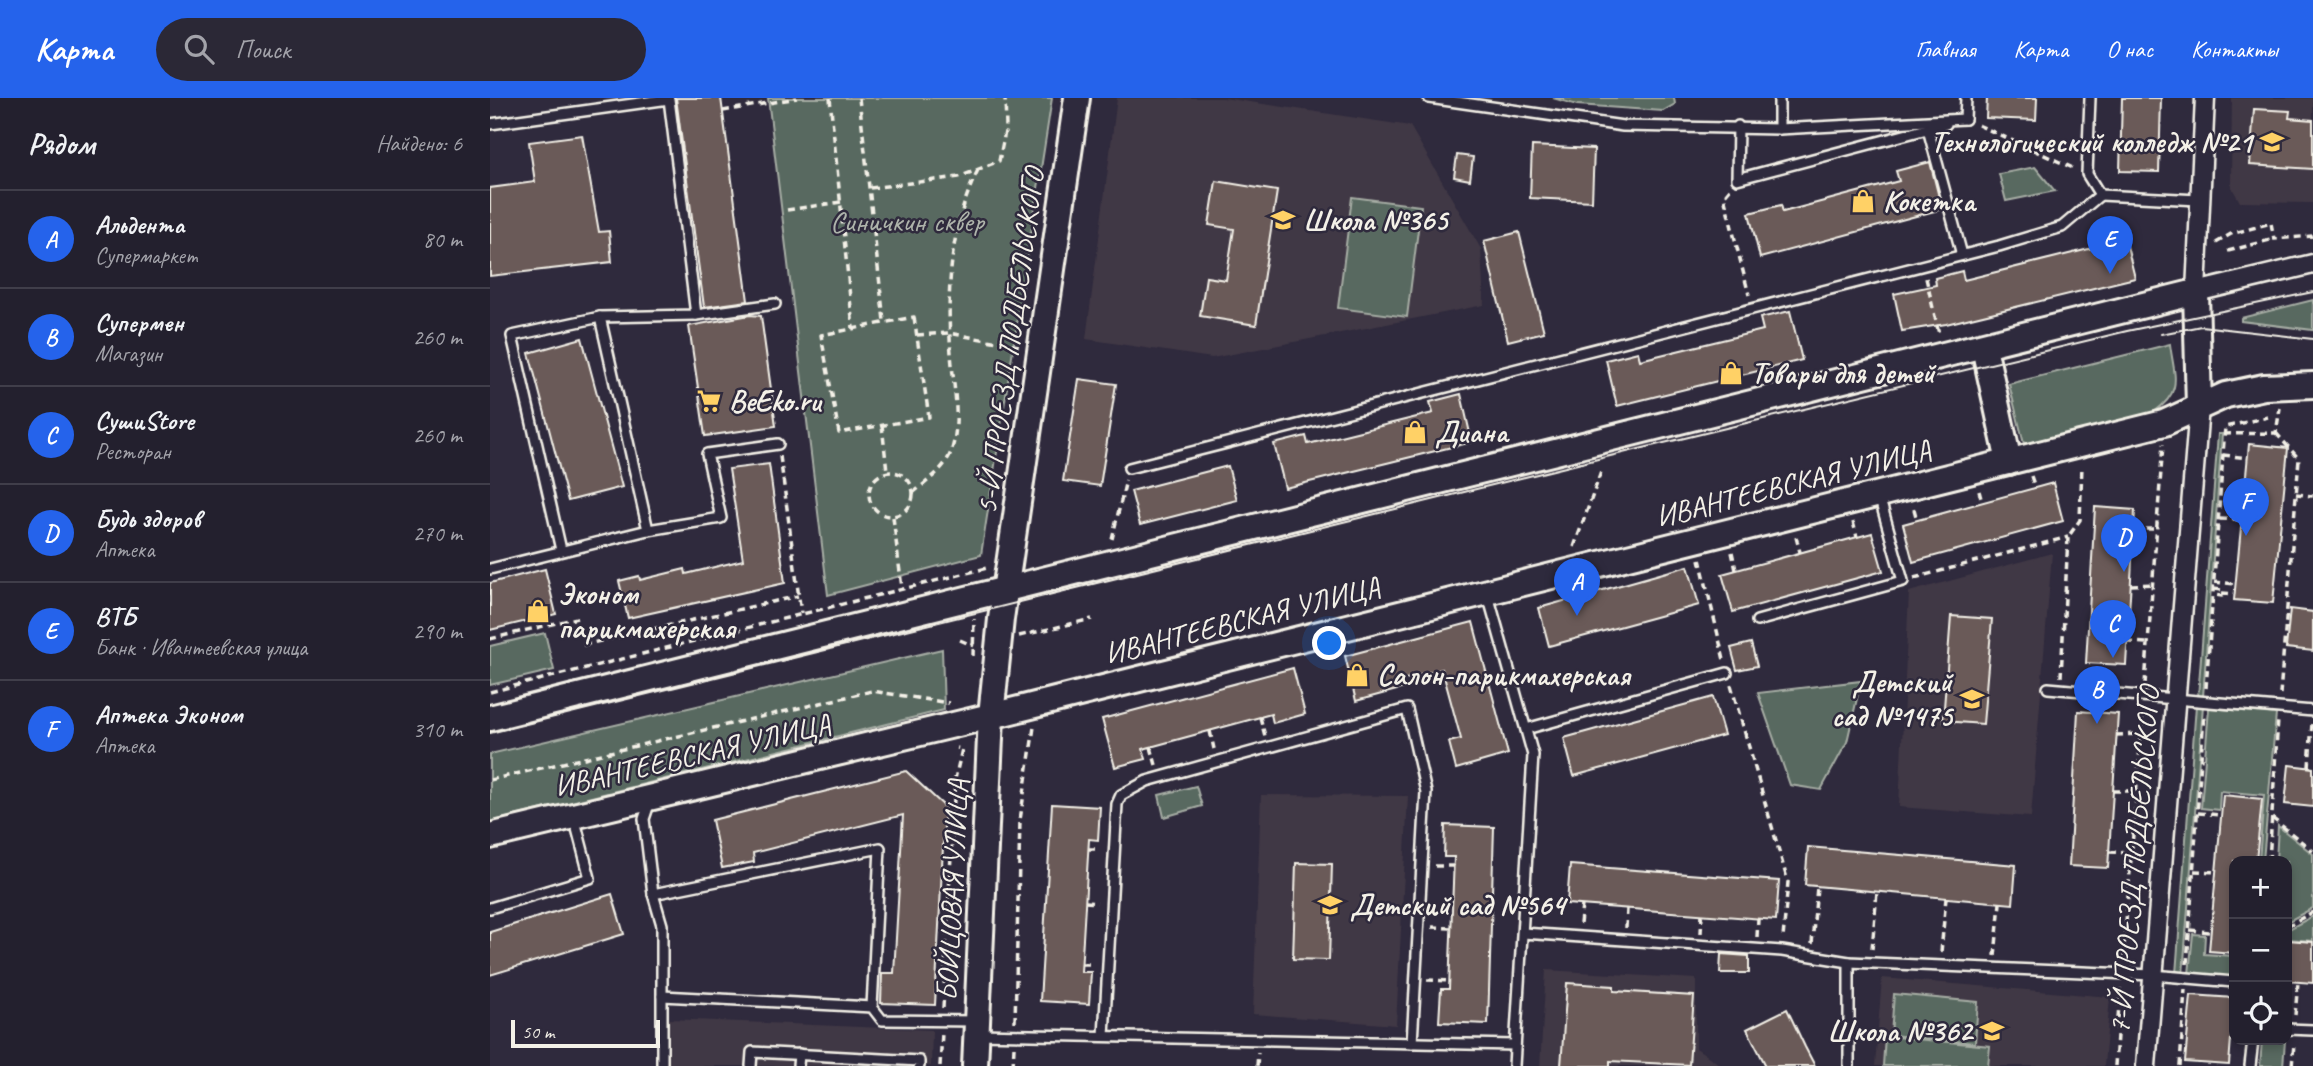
<!DOCTYPE html>
<html lang="ru">
<head>
<meta charset="utf-8">
<style>
  :root { --surface:#23202e; --page:#2b2836; --text:#f1f3f6; --muted:#a3a3aa; --line:#403e4a; --accent:#2563eb }
  body { margin:0; font-family:Caveat,sans-serif; background:var(--page); color:var(--text) }
  .controls { position:absolute; right:21px; bottom:21px; display:grid; overflow:hidden; border-radius:14px; box-shadow:0 4px 10px #0003 }
  .controls button { width:63px; height:63px; display:grid; place-items:center; padding:0; border:0; border-bottom:2px solid var(--line); background:var(--surface); color:var(--text); font:35px sans-serif }
  .scale { position:absolute; left:21px; bottom:18px; width:149px; box-sizing:border-box; padding-left:7px; border:4px solid #f4f1e8; border-top:0; font-size:19px; line-height:24px; white-space:nowrap; color:#f4f1e8; -webkit-text-stroke:5px #2f2a3d; paint-order:stroke }
  .you { position:absolute; left:840px; top:546px; width:24px; height:24px; margin:-18px; border:5px solid #fff; border-radius:50%; background:#1a73e8; box-shadow:0 0 0 10px #1a73e833 }
  .badge { display:grid; place-items:center; width:46px; height:46px; border-radius:50%; background:var(--accent); color:#fff; font-size:23px; font-weight:700 }
  .pin { position:absolute; translate:-50% -58px; filter:drop-shadow(0 2px 4px #0008) }
  .pin::after { content:''; position:absolute; top:37px; width:24px; height:21px; background:inherit; clip-path:polygon(0 0,100% 0,50% 100%) }
  .list { margin:0; padding:0; list-style:none }
  h2 { display:flex; justify-content:space-between; align-items:center; height:91px; margin:0; padding:0 28px; font-size:30px }
  h2 small { font-size:23px; font-weight:400; color:var(--muted) }
  .list li { display:grid; grid-template-columns:46px 1fr auto; gap:21px; align-items:center; box-sizing:border-box; height:98px; padding:0 28px; border-top:2px solid var(--line) }
  .list b { display:block; font-size:26px; white-space:nowrap }
  .list p { margin:0; font-size:23px; white-space:nowrap; color:var(--muted) }
  .list em { font-size:23px; font-style:normal; color:var(--muted) }
  .icon { flex:none; width:38px; height:38px; fill:none; stroke:currentColor; stroke-width:2; stroke-linecap:round; stroke-linejoin:round }
  .map { position:relative; flex:none; width:1823px; height:968px; overflow:hidden }
  header { display:flex; align-items:center; gap:42px; box-sizing:border-box; height:98px; padding:0 35px; background:var(--accent); color:#fff }
  header strong { font-size:33px }
  nav { display:flex; gap:38px; margin-inline-start:auto; font-size:24px }
  .search { width:490px; height:63px; background:var(--page); display:flex; align-items:center; gap:18px; box-sizing:border-box; padding:0 24px; border-radius:38px; color:var(--muted); font-size:26px }
  main { display:flex }
  aside { flex:1; background:var(--surface) }
  .map>svg:first-child { display:block }
</style>
</head>
<body>
<header>
<strong>Карта</strong>
<div class="search"><svg class="icon" aria-label="search" viewBox="0 0 24 24"><circle cx="10" cy="10" r="6"/><path d="M15 15l6 6"/></svg>Поиск</div>
<nav><a>Главная</a><a>Карта</a><a>О нас</a><a>Контакты</a></nav>
</header>
<main>
<aside>
<h2>Рядом<small>Найдено: 6</small></h2>
<ul class="list">
<li><span class="badge">A</span><div><b>Альдента</b><p>Супермаркет</p></div><em>80 m</em></li>
<li><span class="badge">B</span><div><b>Супермен</b><p>Магазин</p></div><em>260 m</em></li>
<li><span class="badge">C</span><div><b>СушиStore</b><p>Ресторан</p></div><em>260 m</em></li>
<li><span class="badge">D</span><div><b>Будь здоров</b><p>Аптека</p></div><em>270 m</em></li>
<li><span class="badge">E</span><div><b>ВТБ</b><p>Банк · Ивантеевская улица</p></div><em>290 m</em></li>
<li><span class="badge">F</span><div><b>Аптека Эконом</b><p>Аптека</p></div><em>310 m</em></li>
</ul>
</aside>
<div class="map">
<svg width="1823" height="968" viewBox="0 0 1823 968">
  <rect width="100%" height="100%" fill="#2f2a3d"/>
  <filter id="ink" filterUnits="userSpaceOnUse"><feTurbulence type="fractalNoise" baseFrequency=".0143" numOctaves="2"/><feDisplacementMap in="SourceGraphic" scale="14" xChannelSelector="R" yChannelSelector="G"/><feConvolveMatrix kernelMatrix="1 2 1 2 8 2 1 2 1" color-interpolation-filters="sRGB"/></filter>
  <g filter="url(#ink)">
    <g fill="#413845">
      <path d="M627,0H733L920,28L991,151L994,207L722,260L596,241Z"/>
      <path d="M1742,0H1823V105L1750,104L1741,88Z"/>
      <path d="M1562,455L1541,719L1409,709L1419,494Z"/>
      <path d="M771,697L918,698L906,927L763,916Z"/>
      <path d="M1056,872L1206,881V950L1232,968H1050Z"/>
      <path d="M1392,880L1620,899L1614,968H1385Z"/>
      <path d="M179,921L442,932L441,968H179Z"/>
    </g>
    <g fill="#596961" stroke="#a6ada4" stroke-width="2">
      <path d="M278,0H562L491,457L338,497Z"/>
      <path d="M1063,0H1184L1185,6L1173,13L1087,7Z"/>
      <path d="M1545,69L1565,93L1516,103L1509,76Z"/>
      <path d="M862,99L931,108L917,219L848,210Z"/>
      <path d="M1823,202V232L1751,223V220Z"/>
      <path d="M1680,246C1684,278 1694,293 1664,314L1534,346L1519,286Z"/>
      <path d="M1728,336H1732L1713,599H1708Z"/>
      <path d="M55,535L64,572L0,587V548Z"/>
      <path d="M452,551L454,612L0,724V656Z"/>
      <path d="M1371,583L1357,644L1331,692L1300,687L1268,595Z"/>
      <path d="M1706,607H1713L1693,877L1686,876Z"/>
      <path d="M1719,610L1786,616L1773,763H1769L1774,697L1730,693L1729,712L1711,710Z"/>
      <path d="M706,688L712,708L674,719L669,697Z"/>
      <path d="M1788,728L1823,756V810L1797,824V763H1786Z"/>
      <path d="M1823,818V843L1797,841V832Z"/>
      <path d="M1703,836L1715,837L1714,856L1744,858V880L1699,876Z"/>
      <path d="M1404,896L1488,904L1485,945L1401,937Z"/>
      <path d="M1395,938L1500,948L1498,968H1393Z"/>
      <path d="M1772,942L1795,943L1793,968H1770Z"/>
    </g>
    <g fill="#6a5a58" stroke="#f4f1e8" stroke-width="2">
      <path d="M186,0H231L258,203L214,209Z"/>
      <path d="M1497,0H1547L1546,22L1496,20Z"/>
      <path d="M1632,0H1671L1669,74L1630,73Z"/>
      <path d="M1764,11L1800,13L1799,20L1823,22V71L1760,67Z"/>
      <path d="M92,37L109,134L119,133L122,164L0,178V90L45,84L39,44Z"/>
      <path d="M1042,48L1104,51L1102,103L1040,100Z"/>
      <path d="M967,57L983,59L980,82L964,79Z"/>
      <path d="M1440,64L1452,111L1270,160L1259,115L1291,107L1293,114L1409,83L1406,73Z"/>
      <path d="M726,83L787,93L766,227L710,218L716,179L736,182L744,131L719,127Z"/>
      <path d="M1633,132L1645,180L1456,226L1412,233L1404,196L1446,187L1445,180L1472,173L1474,182L1607,149L1604,139Z"/>
      <path d="M1029,134L1054,234L1018,243L994,143Z"/>
      <path d="M1300,213L1312,262L1127,308L1116,262L1148,254L1150,262L1273,232L1270,220Z"/>
      <path d="M260,217L271,218L286,328L215,338L199,228Z"/>
      <path d="M92,240L132,389L78,403L39,255Z"/>
      <path d="M589,281L626,286L610,388L573,383Z"/>
      <path d="M971,296L982,344L795,390L784,346L816,338L818,346L943,315L940,304Z"/>
      <path d="M1759,346L1798,350L1783,505L1744,502Z"/>
      <path d="M279,366L295,485L138,520L129,483L149,478L150,482L195,471L196,476L253,462L239,371Z"/>
      <path d="M738,368L747,402L650,427L641,393Z"/>
      <path d="M1563,385L1573,423L1423,464L1413,426Z"/>
      <path d="M1605,409L1645,412L1636,567L1596,565Z"/>
      <path d="M1382,435L1393,473L1243,514L1232,476Z"/>
      <path d="M1198,468L1209,507L1059,548L1049,510Z"/>
      <path d="M55,471L66,516L0,532V485Z"/>
      <path d="M1800,511L1823,514V553L1796,550Z"/>
      <path d="M1461,518L1502,521L1493,626L1453,623Z"/>
      <path d="M983,524L1018,656L966,671L959,644L971,641L952,571L912,582L914,590L866,603L855,558Z"/>
      <path d="M1261,545L1267,568L1247,572L1241,550Z"/>
      <path d="M803,570L815,616L783,625L781,616L653,651L656,661L625,669L612,621Z"/>
      <path d="M1223,599L1234,637L1084,678L1074,640Z"/>
      <path d="M1588,613L1628,616L1618,770L1579,768Z"/>
      <path d="M1799,667L1823,670V709L1795,706Z"/>
      <path d="M416,673L455,709L445,907L391,905L392,875H404L413,717L263,755L264,764L232,770L222,722Z"/>
      <path d="M1733,697L1772,701L1766,763H1744V855L1719,853Z"/>
      <path d="M562,706L610,709L608,742L599,741L591,874H601L599,906L550,903Z"/>
      <path d="M955,727L1004,729L998,926L949,924L951,891H959L964,759H954Z"/>
      <path d="M1318,749L1526,767L1523,806L1315,787Z"/>
      <path d="M806,765L842,766L839,862L803,861Z"/>
      <path d="M1080,767L1289,783L1286,822L1077,806Z"/>
      <path d="M122,796L134,836L0,877V834Z"/>
      <path d="M1797,842L1823,844V885L1797,883Z"/>
      <path d="M1231,856L1259,858V875H1230Z"/>
      <path d="M1077,885L1124,888V893L1204,898L1199,967L1120,963V968H1071Z"/>
      <path d="M1701,897L1744,900L1739,967L1695,964Z"/>
      <path d="M1297,911L1315,949L1325,968H1276L1257,931Z"/>
    </g>
    <g fill="none" stroke-linecap="round" stroke-linejoin="round">
      <g stroke="#f4f1e8" stroke-width="14">
        <g id="lane">
          <path d="M939,0L1133,28L1289,31L1475,21"/>
          <path d="M1600,0L1597,76L1610,97L1709,102"/>
          <path d="M1475,21L1476,0"/>
          <path d="M0,26L179,1L206,217"/>
          <path d="M1248,28L1247,81L1456,26"/>
          <path d="M1289,31V0"/>
          <path d="M1438,31L1472,157"/>
          <path d="M110,219L158,432"/>
          <path d="M639,370L1509,148L1572,129L1610,97"/>
          <path d="M71,452L22,238L110,219L206,217L285,206"/>
          <path d="M0,471L158,432L231,420L217,356L288,346"/>
          <path d="M998,497L1043,657L1024,968"/>
          <path d="M1267,523L1413,483L1389,398"/>
          <path d="M1558,590L1823,613"/>
          <path d="M1036,631L1237,575"/>
          <path d="M160,703L154,721L163,796L172,827V968"/>
          <path d="M163,796L390,750L382,909"/>
          <path d="M0,810L100,780L84,719"/>
          <path d="M1033,835L1292,853L1359,864"/>
          <path d="M172,898L382,909L392,922L486,923"/>
          <path d="M1797,931L1823,932"/>
          <path d="M488,936L1025,947"/>
          <path d="M614,938L627,706L631,697L657,683L917,611L936,694L922,945"/>
          <path d="M261,968L262,954L429,963V968"/>
          <path d="M308,968L309,956"/>
          <path d="M1359,968V864L1663,877L1744,884"/>
          <path d="M1760,968L1763,942"/>
        </g>
      </g>
      <g stroke="#f4f1e8" stroke-width="23">
        <g id="street">
          <path d="M1715,0L1706,194L1823,166"/>
          <path d="M1656,968L1709,309"/>
        </g>
      </g>
      <g stroke="#f4f1e8" stroke-width="30">
        <g id="secondary">
          <path d="M1494,249L1519,364"/>
          <path d="M0,620L1706,194L1709,309"/>
          <path d="M0,738L501,618L1674,325L1736,297L1774,289L1823,287"/>
          <path d="M485,968L501,618L511,521L587,0"/>
        </g>
      </g>
      <g stroke="#f4f1e8" stroke-width="3.5" stroke-dasharray="7 5" stroke-linecap="butt">
        <path d="M340,0L363,230"/>
        <path d="M369,0L394,223"/>
        <path d="M233,13L307,0"/>
        <path d="M1488,27L1583,70"/>
        <path d="M380,90L469,79L509,63L516,29L515,0"/>
        <path d="M1240,91L1234,98L1259,197"/>
        <path d="M297,112L351,104"/>
        <path d="M1726,145L1741,136L1781,125L1784,141L1823,138"/>
        <path d="M1738,153L1784,141"/>
        <path d="M1436,180L1449,236"/>
        <path d="M424,219L439,319L349,335L331,237Z"/>
        <path d="M427,237L459,235L529,248"/>
        <path d="M392,327L397,373"/>
        <path d="M1786,335L1809,361L1790,596"/>
        <path d="M1734,336L1786,335L1790,310"/>
        <path d="M1733,357L1758,360"/>
        <path d="M290,358L311,515"/>
        <circle cx="401" cy="396" r="22"/>
        <path d="M1541,378L1545,390"/>
        <path d="M1489,393L1492,404"/>
        <path d="M423,395C438,382 456,371 462,351C471,321 463,286 461,255C456,193 460,128 488,72"/>
        <path d="M1806,396L1823,398"/>
        <path d="M1424,411L1427,422"/>
        <path d="M403,419L412,490"/>
        <path d="M1730,421L1752,422"/>
        <path d="M1363,424L1367,439"/>
        <path d="M1644,431H1666"/>
        <path d="M1306,439L1310,454"/>
        <path d="M622,441L636,382"/>
        <path d="M1084,449L1111,374"/>
        <path d="M1242,454L1246,472"/>
        <path d="M1210,461L1234,562"/>
        <path d="M1424,480L1578,439"/>
        <path d="M1724,484L1746,486"/>
        <path d="M1641,487L1663,486"/>
        <path d="M1724,491L1732,492V498L1724,497"/>
        <path d="M1732,495L1745,496"/>
        <path d="M529,538L602,521"/>
        <path d="M0,541L87,520"/>
        <path d="M470,542L484,548"/>
        <path d="M1637,544L1658,545"/>
        <path d="M93,547L308,498"/>
        <path d="M483,558L484,521"/>
        <path d="M1571,579L1578,439L1590,422L1592,367"/>
        <path d="M1655,586L1673,346"/>
        <path d="M1241,587L1298,784L1293,840"/>
        <path d="M1716,590L1735,329L1778,319"/>
        <path d="M0,594L497,470"/>
        <path d="M770,619L775,638"/>
        <path d="M720,633L724,651"/>
        <path d="M1626,637L1651,636"/>
        <path d="M661,649L666,667"/>
        <path d="M1819,669L1822,625"/>
        <path d="M0,682L382,593L459,605"/>
        <path d="M1623,693H1646"/>
        <path d="M1708,715L1731,717"/>
        <path d="M1782,720L1823,753"/>
        <path d="M598,751H610"/>
        <path d="M1619,754L1641,755"/>
        <path d="M1779,763L1788,621"/>
        <path d="M945,768H964"/>
        <path d="M1704,773L1726,774"/>
        <path d="M595,804L607,805"/>
        <path d="M1090,826L1092,807"/>
        <path d="M1797,828L1823,814"/>
        <path d="M942,829L961,830"/>
        <path d="M1136,830L1137,811"/>
        <path d="M1700,832L1720,834"/>
        <path d="M1211,835L1212,816"/>
        <path d="M1267,839L1268,821"/>
        <path d="M1322,846L1327,789"/>
        <path d="M1382,851L1387,794"/>
        <path d="M1451,854L1456,800"/>
        <path d="M1505,858L1510,805"/>
        <path d="M1633,861L1653,611"/>
        <path d="M592,866H603"/>
        <path d="M1697,866L1714,616"/>
        <path d="M937,882L960,883"/>
        <path d="M453,910L465,681L472,651L467,650"/>
        <path d="M1805,917L1808,884"/>
        <path d="M525,924L530,722L544,629"/>
        <path d="M450,968L452,935"/>
        <path d="M523,968L524,949"/>
        <path d="M767,968L768,954"/>
        <path d="M1625,968L1630,890"/>
        <path d="M1690,968L1695,891"/>
        <path d="M1802,968L1804,946"/>
      </g>
      <use href="#lane" stroke="#2f2a3d" stroke-width="9"/>
      <use href="#street" stroke="#2f2a3d" stroke-width="18"/>
      <use href="#secondary" stroke="#2f2a3d" stroke-width="24"/>
      <g stroke="#f4f1e8" stroke-width="2">
        <path d="M1671,236L1711,228L1823,241"/>
        <path d="M0,635L1116,359L1637,233L1823,194"/>
      </g>
    </g>
  </g>
  <defs>
    <g id="university-bare" transform="scale(1.89)"><path d="M0-5L7-2L0 1L-7-2ZM-4 1L0 2.5L4 1V4Q0 6-4 4Z" fill="#ffd166" stroke="#2f2a3d" stroke-width="2.5" paint-order="stroke"/></g>
    <g id="shop-bare" transform="scale(1.89)"><path d="M-5-2.5h2.3a2.7 3.5 0 0 1 5.4 0H5L5.5 6h-11ZM-1.5-2.5h3a1.5 2.3 0 0 0-3 0Z" fill="#ffd166" stroke="#2f2a3d" stroke-width="2.5" paint-order="stroke"/></g>
    <g id="school-bare" transform="scale(1.89)"><path d="M0-5L7-2L0 1L-7-2ZM-4 1L0 2.5L4 1V4Q0 6-4 4Z" fill="#ffd166" stroke="#2f2a3d" stroke-width="2.5" paint-order="stroke"/></g>
    <g id="supermarket-bare" transform="scale(1.89)"><path d="M-6-5.5h2.5l.6 2H6L4.5 2H-2.5L-4.4-4H-6ZM-1.5 3.2a1.3 1.3 0 1 0 .1 0ZM3 3.2a1.3 1.3 0 1 0 .1 0Z" fill="#ffd166" stroke="#2f2a3d" stroke-width="2.5" paint-order="stroke"/></g>
  </defs>
  <g fill-rule="evenodd">
    <use href="#university-bare" x="1782" y="44"/>
    <use href="#shop-bare" x="1373" y="103"/>
    <use href="#school-bare" x="793" y="122"/>
    <use href="#shop-bare" x="1241" y="275"/>
    <use href="#supermarket-bare" x="219" y="303"/>
    <use href="#shop-bare" x="925" y="334"/>
    <use href="#shop-bare" x="48" y="513"/>
    <use href="#shop-bare" x="867" y="577"/>
    <use href="#school-bare" x="1482" y="601"/>
    <use href="#school-bare" x="840" y="807"/>
    <use href="#school-bare" x="1502" y="933"/>
  </g>
  <g text-anchor="middle" stroke-width="5" stroke-linejoin="round" paint-order="stroke">
    <g font-size="30" font-weight="bold" fill="#f4f1e8" stroke="#2f2a3d" text-anchor="start">
      <text x="1762" y="54" text-anchor="end">Технологический колледж №21</text>
      <text x="1393" y="113">Кокетка</text>
      <text x="813" y="132">Школа №365</text>
      <text x="1261" y="285">Товары для детей</text>
      <text x="239" y="313">BeEko.ru</text>
      <text x="945" y="344">Диана</text>
      <text x="68" y="506">Эконом<tspan x="68" dy="34">парикмахерская</tspan></text>
      <text x="887" y="587">Салон-парикмахерская</text>
      <text x="1462" y="594" text-anchor="end">Детский<tspan x="1462" dy="34">сад №1475</tspan></text>
      <text x="860" y="817">Детский сад №564</text>
      <text x="1482" y="943" text-anchor="end">Школа №362</text>
    </g>
    <g font-size="30" fill="#aeb4ab" stroke="#2f2a3d">
      <text x="417" y="133">Синичкин сквер</text>
    </g>
    <g font-size="30" fill="#f4f1e8" stroke="#2f2a3d">
      <text transform="translate(520 243) rotate(-82)" y="10">5-Й ПРОЕЗД ПОДБЕЛЬСКОГО</text>
      <text transform="translate(1303 385) rotate(-14)" y="10">ИВАНТЕЕВСКАЯ УЛИЦА</text>
      <text transform="translate(752 522) rotate(-14)" y="10">ИВАНТЕЕВСКАЯ УЛИЦА</text>
      <text transform="translate(202 657) rotate(-13)" y="10">ИВАНТЕЕВСКАЯ УЛИЦА</text>
      <text transform="translate(1644 762) rotate(-85)" y="10">7-Й ПРОЕЗД ПОДБЕЛЬСКОГО</text>
      <text transform="translate(462 792) rotate(-87)" y="10">БОЙЦОВАЯ УЛИЦА</text>
    </g>
  </g>
</svg>
<div class="controls">
<button>+</button>
<button>−</button>
<button><svg class="icon" aria-label="locate" viewBox="0 0 24 24"><circle cx="12" cy="12" r="6"/><path d="M12 2v4M12 18v4M2 12h4M18 12h4"/></svg></button>
</div>
<div class="scale">50 m</div>
<div class="you"></div>
<div class="pin badge" style="left:1087px;top:518px">A</div>
<div class="pin badge" style="left:1607px;top:626px">B</div>
<div class="pin badge" style="left:1623px;top:560px">C</div>
<div class="pin badge" style="left:1634px;top:474px">D</div>
<div class="pin badge" style="left:1620px;top:176px">E</div>
<div class="pin badge" style="left:1756px;top:438px">F</div>
</div>
</main>
</body>
</html>
